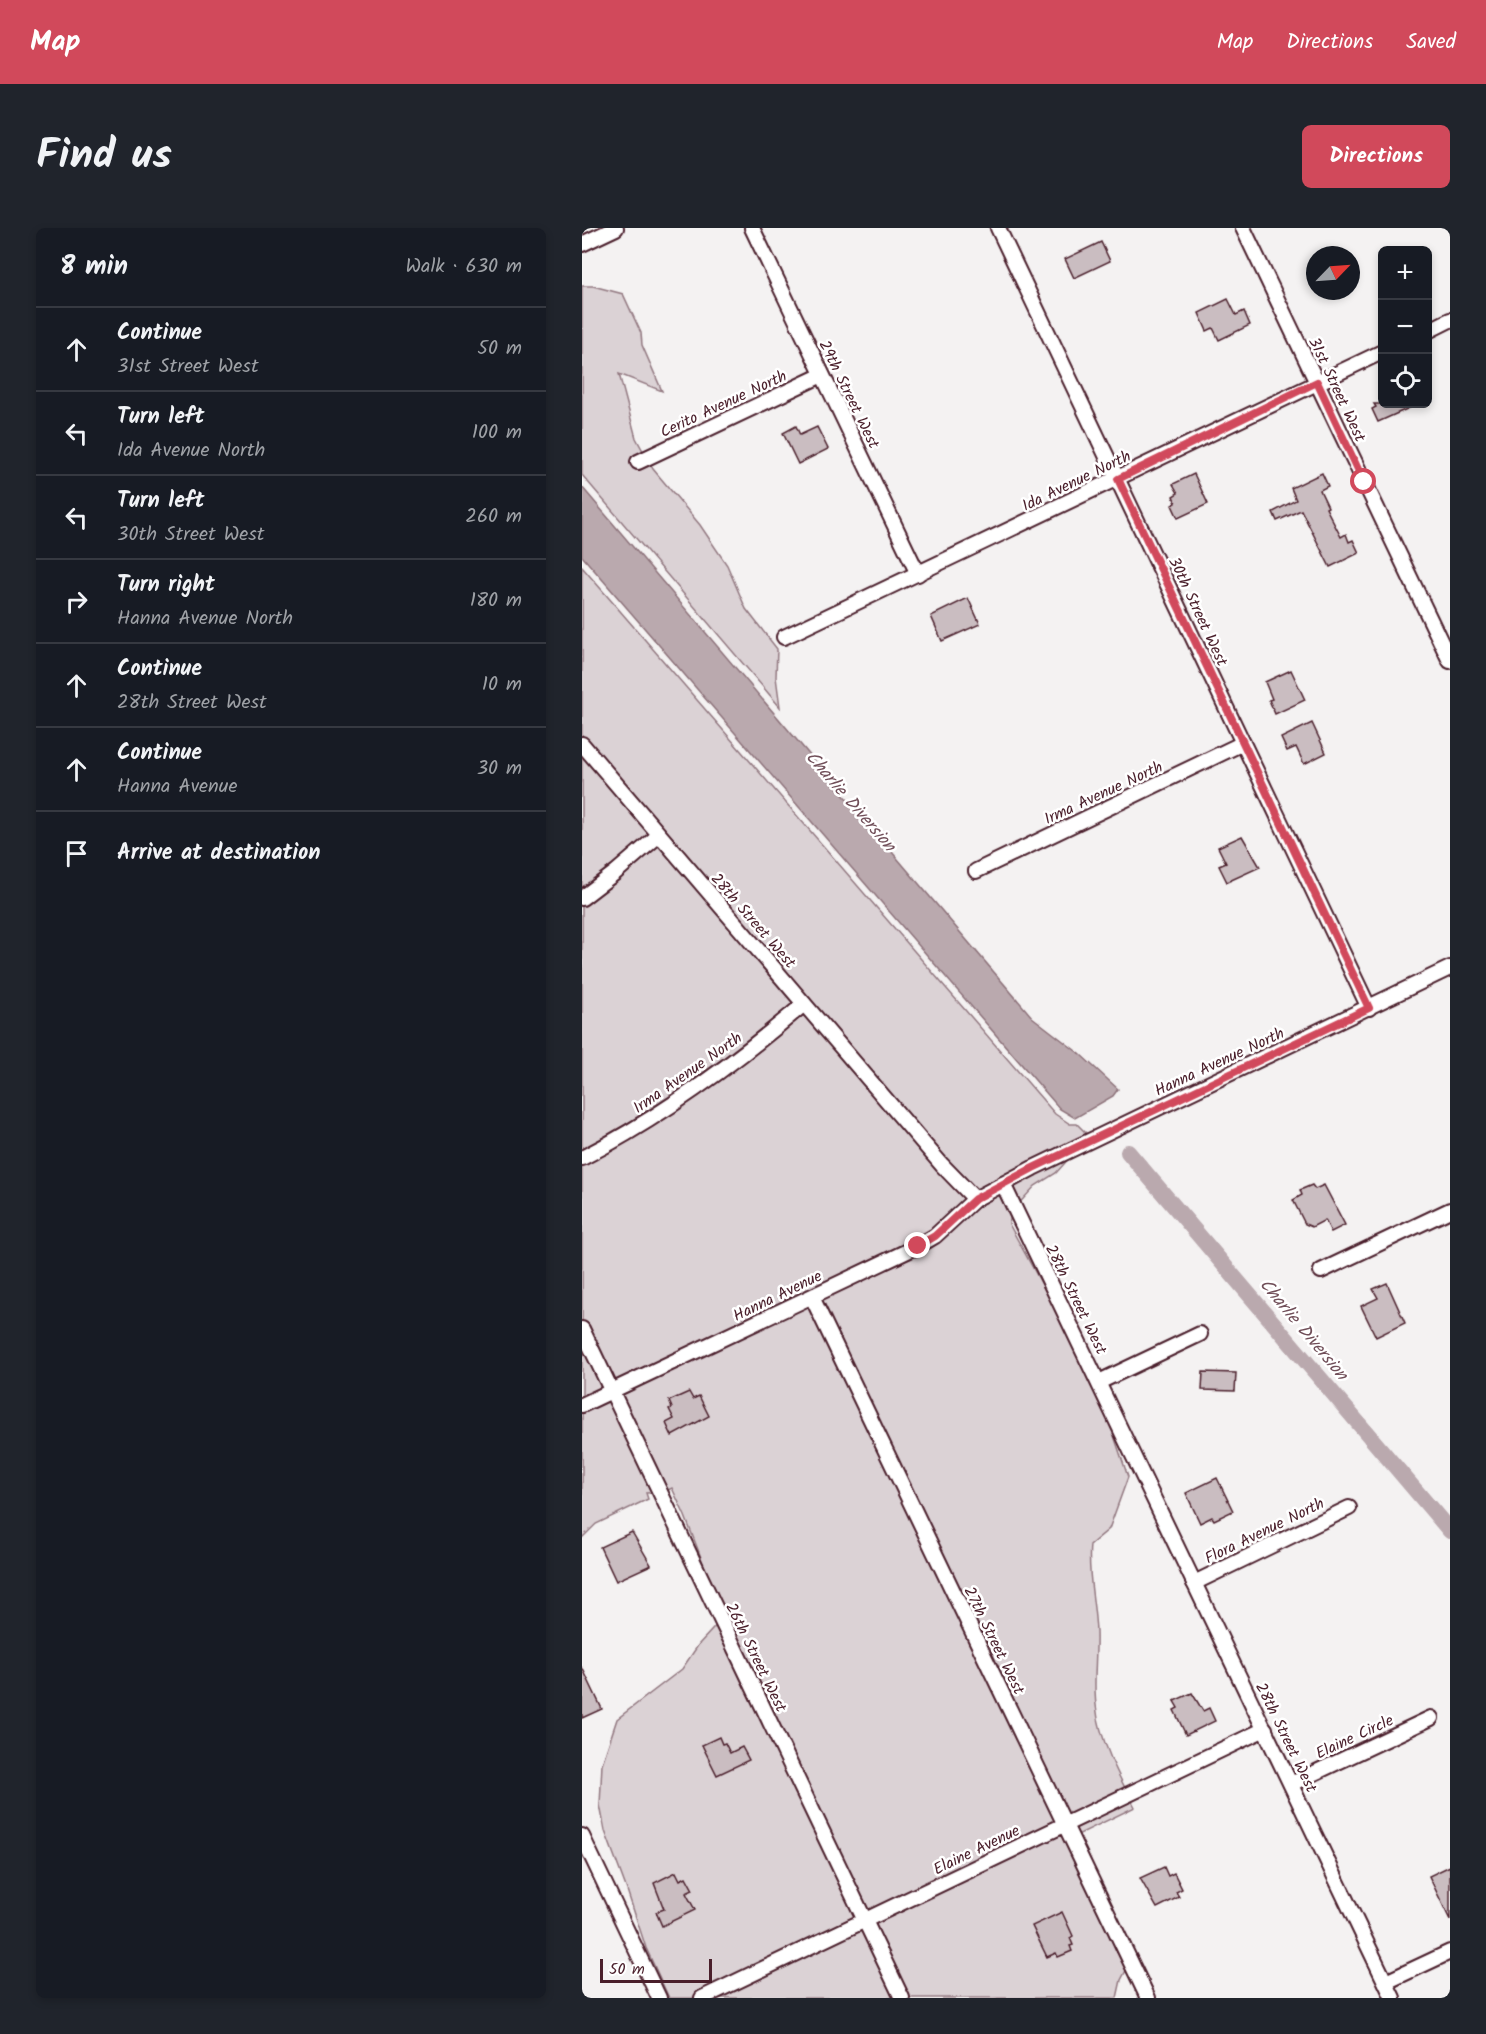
<!DOCTYPE html>
<html lang="en">
<head>
<meta charset="utf-8">
<style>
  :root { --surface:#171b24; --page:#20242c; --text:#f1f3f6; --muted:#9ea1a6; --line:#363941; --accent:#d1495b }
  body { margin:0; font-family:Kalam,sans-serif; background:var(--page); color:var(--text) }
  .controls { position:absolute; right:18px; top:18px; display:grid; overflow:hidden; border-radius:9px; box-shadow:0 3px 9px #0003 }
  .controls button { width:54px; height:54px; display:grid; place-items:center; padding:0; border:0; border-bottom:2px solid var(--line); background:var(--surface); color:var(--text); font:30px sans-serif }
  .compass { position:absolute; left:724px; top:18px; width:54px; height:54px; border-radius:50%; background:var(--surface); box-shadow:0 3px 9px #0003; rotate:65deg }
  .scale { position:absolute; left:18px; bottom:15px; width:112px; box-sizing:border-box; padding-left:6px; border:3px solid #4a1f2b; border-top:0; font-size:16px; line-height:21px; white-space:nowrap; color:#4a1f2b; -webkit-text-stroke:4px #fff; paint-order:stroke }
  .stop { position:absolute; width:18px; height:18px; margin:-14px; border:4px solid #d1495b; border-radius:50%; background:#fff }
  .stop.end { background:#d1495b; border-color:#fff; box-shadow:0 2px 6px #0008 }
  .list { margin:0; padding:0; list-style:none }
  h2 { display:flex; justify-content:space-between; align-items:center; height:78px; margin:0; padding:0 24px; font-size:26px }
  h2 small { font-size:20px; font-weight:400; color:var(--muted) }
  .list li { display:grid; grid-template-columns:39px 1fr auto; gap:18px; align-items:center; box-sizing:border-box; height:84px; padding:0 24px; border-top:2px solid var(--line) }
  .list b { display:block; font-size:22px; white-space:nowrap }
  .list p { margin:0; font-size:20px; white-space:nowrap; color:var(--muted) }
  .list em { font-size:20px; font-style:normal; color:var(--muted) }
  .icon { flex:none; width:33px; height:33px; fill:none; stroke:currentColor; stroke-width:2; stroke-linecap:round; stroke-linejoin:round }
  .map { position:relative; flex:none; width:868px; height:1770px; overflow:hidden; border-radius:9px }
  header { display:flex; align-items:center; gap:36px; box-sizing:border-box; height:84px; padding:0 30px; background:var(--accent); color:#fff }
  header strong { font-size:28px }
  nav { display:flex; gap:33px; margin-inline-start:auto; font-size:21px }
  .intro { display:flex; align-items:center; justify-content:space-between; box-sizing:border-box; height:144px; padding:0 36px }
  h1 { margin:0; font-size:42px }
  .button { padding:15px 27px; border-radius:9px; background:var(--accent); color:#fff; font-size:21px; font-weight:700 }
  main { display:flex; gap:36px; padding:0 36px }
  aside { flex:1; background:var(--surface); border-radius:9px; box-shadow:0 3px 9px #0003 }
  .map>svg:first-child { display:block }
</style>
</head>
<body>
<header>
<strong>Map</strong>
<nav><a>Map</a><a>Directions</a><a>Saved</a></nav>
</header>
<div class="intro"><h1>Find us</h1><a class="button">Directions</a></div>
<main>
<aside>
<h2>8 min<small>Walk · 630 m</small></h2>
<ul class="list">
<li><svg class="icon" aria-label="ahead" viewBox="0 0 24 24"><path d="M12 20V5M6 11l6-6 6 6"/></svg><div><b>Continue</b><p>31st Street West</p></div><em>50 m</em></li>
<li><svg class="icon" aria-label="left" viewBox="0 0 24 24"><path d="M17 20v-9H6M10 6l-5 5 5 5"/></svg><div><b>Turn left</b><p>Ida Avenue North</p></div><em>100 m</em></li>
<li><svg class="icon" aria-label="left" viewBox="0 0 24 24"><path d="M17 20v-9H6M10 6l-5 5 5 5"/></svg><div><b>Turn left</b><p>30th Street West</p></div><em>260 m</em></li>
<li><svg class="icon" aria-label="right" viewBox="0 0 24 24"><path d="M7 20v-9h11M14 6l5 5-5 5"/></svg><div><b>Turn right</b><p>Hanna Avenue North</p></div><em>180 m</em></li>
<li><svg class="icon" aria-label="ahead" viewBox="0 0 24 24"><path d="M12 20V5M6 11l6-6 6 6"/></svg><div><b>Continue</b><p>28th Street West</p></div><em>10 m</em></li>
<li><svg class="icon" aria-label="ahead" viewBox="0 0 24 24"><path d="M12 20V5M6 11l6-6 6 6"/></svg><div><b>Continue</b><p>Hanna Avenue</p></div><em>30 m</em></li>
<li><svg class="icon" aria-label="arrive" viewBox="0 0 24 24"><path d="M6 21V4h12l-3 4 3 4H6"/></svg><div><b>Arrive at destination</b></div></li>
</ul>
</aside>
<div class="map">
<svg width="868" height="1770" viewBox="0 0 868 1770">
  <rect width="100%" height="100%" fill="#f4f2f2"/>
  <filter id="ink" filterUnits="userSpaceOnUse"><feTurbulence type="fractalNoise" baseFrequency=".0167" numOctaves="2"/><feDisplacementMap in="SourceGraphic" scale="12" xChannelSelector="R" yChannelSelector="G"/><feConvolveMatrix kernelMatrix="1 2 1 2 8 2 1 2 1" color-interpolation-filters="sRGB"/></filter>
  <g filter="url(#ink)">
    <g fill="#dbd2d5" stroke="#927880" stroke-width="1.5">
      <path d="M0,58H11L41,66L59,105L60,117L80,163L37,146L54,210L71,241L118,297L145,337L164,381L195,421L194,449L198,479L0,247Z"/>
      <path d="M0,339L473,886L488,896H495L507,908L474,945L453,958L430,983L427,996L501,1132L528,1196L546,1249L527,1301L508,1317C505,1346 513,1374 514,1404C515,1428 511,1452 514,1477C517,1511 537,1549 553,1579L489,1610L548,1735L539,1752L535,1770H87L64,1720L45,1662L23,1603L18,1577L20,1536L35,1491L100,1441L117,1416L142,1389L103,1288L90,1260L82,1264L64,1265L66,1271L14,1296L0,1310Z"/>
    </g>
    <path fill="#baa9ae" stroke="#8d727a" stroke-width="1.5" d="M0,259L450,789L498,826L536,861L531,868L493,890L478,881L0,328Z"/>
    <g fill="none" stroke-linecap="round" stroke-linejoin="round">
      <path stroke="#baa9ae" stroke-width="16" d="M546,924L868,1303"/>
    </g>
    <g fill="#cabdc1" stroke="#4a1f2b" stroke-width="1.5">
      <path d="M519,14L528,33L492,50L483,31Z"/>
      <path d="M646,71L654,87L662,83L668,97L637,112L631,100L625,103L617,85Z"/>
      <path d="M792,176H836L796,194L790,181L794,179Z"/>
      <path d="M214,198L218,207L235,199L246,221L216,236L201,205Z"/>
      <path d="M740,245L746,258L738,262L746,279L744,280L759,309L764,306L767,314L771,312L777,325L748,339L719,282L695,293L691,284L714,272L709,260Z"/>
      <path d="M612,246L626,276L596,290L590,277L594,275L591,268L596,265L591,256Z"/>
      <path d="M386,370L398,396L360,413L349,388Z"/>
      <path d="M709,442L723,472L693,486L687,472L690,471L683,454Z"/>
      <path d="M730,495L744,525L722,536L714,519L705,523L699,510Z"/>
      <path d="M660,608L678,639L645,654L637,638L644,635L636,619Z"/>
      <path d="M730,957L733,961L742,957L763,997L749,1004L743,992L730,999L723,996L711,972L720,967L718,962Z"/>
      <path d="M805,1055L823,1095L794,1109L779,1078L796,1070L791,1061Z"/>
      <path d="M621,1144L654,1145L653,1163L620,1162Z"/>
      <path d="M107,1164L111,1171L117,1168L127,1188L90,1208L84,1195L92,1191L87,1181L90,1180L87,1173Z"/>
      <path d="M635,1250L651,1283L632,1292L630,1289L618,1295L604,1265Z"/>
      <path d="M50,1304L69,1337L34,1353L18,1319Z"/>
      <path d="M0,1439L20,1481L0,1490Z"/>
      <path d="M610,1465L621,1483L627,1480L633,1493L604,1507L592,1482L596,1480L592,1473Z"/>
      <path d="M137,1509L140,1516L143,1515L148,1525L160,1519L167,1532L135,1547L120,1517Z"/>
      <path d="M868,1638V1692L847,1648Z"/>
      <path d="M582,1639L586,1648L592,1645L600,1661L594,1664L597,1669L575,1680L558,1650Z"/>
      <path d="M94,1644L98,1652L104,1649L111,1662L104,1665L113,1682L80,1698L74,1684L82,1681L72,1655Z"/>
      <path d="M480,1684L491,1708L488,1710L491,1717L488,1718L490,1723L476,1729L474,1725L465,1729L450,1698Z"/>
    </g>
    <g fill="none" stroke-linecap="round" stroke-linejoin="round">
      <g stroke="#4a1f2b" stroke-width="18">
        <g id="street">
          <path d="M170,0L336,346"/>
          <path d="M416,0L787,780"/>
          <path d="M661,0L868,433"/>
          <path d="M0,16L34,0"/>
          <path d="M846,103L868,92"/>
          <path d="M56,234L240,147"/>
          <path d="M202,409L800,124"/>
          <path d="M0,516L360,937L393,971"/>
          <path d="M394,643L661,515"/>
          <path d="M0,670L34,644L77,607"/>
          <path d="M0,930C80,889 154,834 222,776"/>
          <path d="M421,956L811,1770"/>
          <path d="M739,1043L868,982"/>
          <path d="M230,1069L566,1770"/>
          <path d="M0,1101L320,1770"/>
          <path d="M517,1154L618,1106"/>
          <path d="M0,1177L336,1018L353,1008L393,971L451,940L868,740"/>
          <path d="M612,1355L767,1280"/>
          <path d="M709,1556L849,1490"/>
          <path d="M0,1608L77,1770"/>
          <path d="M804,1754L868,1724"/>
          <path d="M120,1770L683,1501"/>
        </g>
      </g>
      <use href="#street" stroke="#fff" stroke-width="14"/>
    </g>
  </g>
  <g fill="none" stroke-linecap="round" stroke-linejoin="round" filter="url(#ink)">
    <path stroke="#d1495b" stroke-width="8" d="M336,1018L353,1008L393,971L451,940L787,780L536,251L735,154L782,254"/>
  </g>
  <g text-anchor="middle" stroke-width="5" stroke-linejoin="round" paint-order="stroke">
    <g font-size="16" fill="#4a1f2b" stroke="#fff">
      <text transform="translate(756 161) rotate(65)" y="6">31st Street West</text>
      <text transform="translate(268 166) rotate(64)" y="6">29th Street West</text>
      <text transform="translate(141 175) rotate(-25)" y="6">Cerito Avenue North</text>
      <text transform="translate(494 252) rotate(-26)" y="6">Ida Avenue North</text>
      <text transform="translate(617 383) rotate(65)" y="6">30th Street West</text>
      <text transform="translate(521 564) rotate(-25)" y="6">Irma Avenue North</text>
      <text transform="translate(172 692) rotate(49)" y="6">28th Street West</text>
      <text transform="translate(637 833) rotate(-25)" y="6">Hanna Avenue North</text>
      <text transform="translate(105 844) rotate(-35)" y="6">Irma Avenue North</text>
      <text transform="translate(195 1067) rotate(-26)" y="6">Hanna Avenue</text>
      <text transform="translate(495 1071) rotate(64)" y="6">28th Street West</text>
      <text transform="translate(682 1302) rotate(-26)" y="6">Flora Avenue North</text>
      <text transform="translate(413 1412) rotate(64)" y="6">27th Street West</text>
      <text transform="translate(175 1429) rotate(64)" y="6">26th Street West</text>
      <text transform="translate(772 1508) rotate(-25)" y="6">Elaine Circle</text>
      <text transform="translate(705 1509) rotate(64)" y="6">28th Street West</text>
      <text transform="translate(394 1621) rotate(-26)" y="6">Elaine Avenue</text>
    </g>
    <g font-size="18" font-style="italic" fill="#714f59" stroke="#fff">
      <text transform="translate(269 573) rotate(49)" y="6">Charlie Diversion</text>
      <text transform="translate(722 1101) rotate(50)" y="6">Charlie Diversion</text>
    </g>
  </g>
</svg>
<div class="controls">
<button>+</button>
<button>−</button>
<button><svg class="icon" aria-label="locate" viewBox="0 0 24 24"><circle cx="12" cy="12" r="6"/><path d="M12 2v4M12 18v4M2 12h4M18 12h4"/></svg></button>
</div>
<svg class="compass" viewBox="-18 -18 36 36"><path d="M0-13l5 13h-10z" fill="#e53935"/><path d="M0 13l5-13h-10z" fill="#9ea1a6"/></svg>
<div class="scale">50 m</div>
<div class="stop" style="left:782px;top:254px"></div>
<div class="stop end" style="left:336px;top:1018px"></div>
</div>
</main>
</body>
</html>
